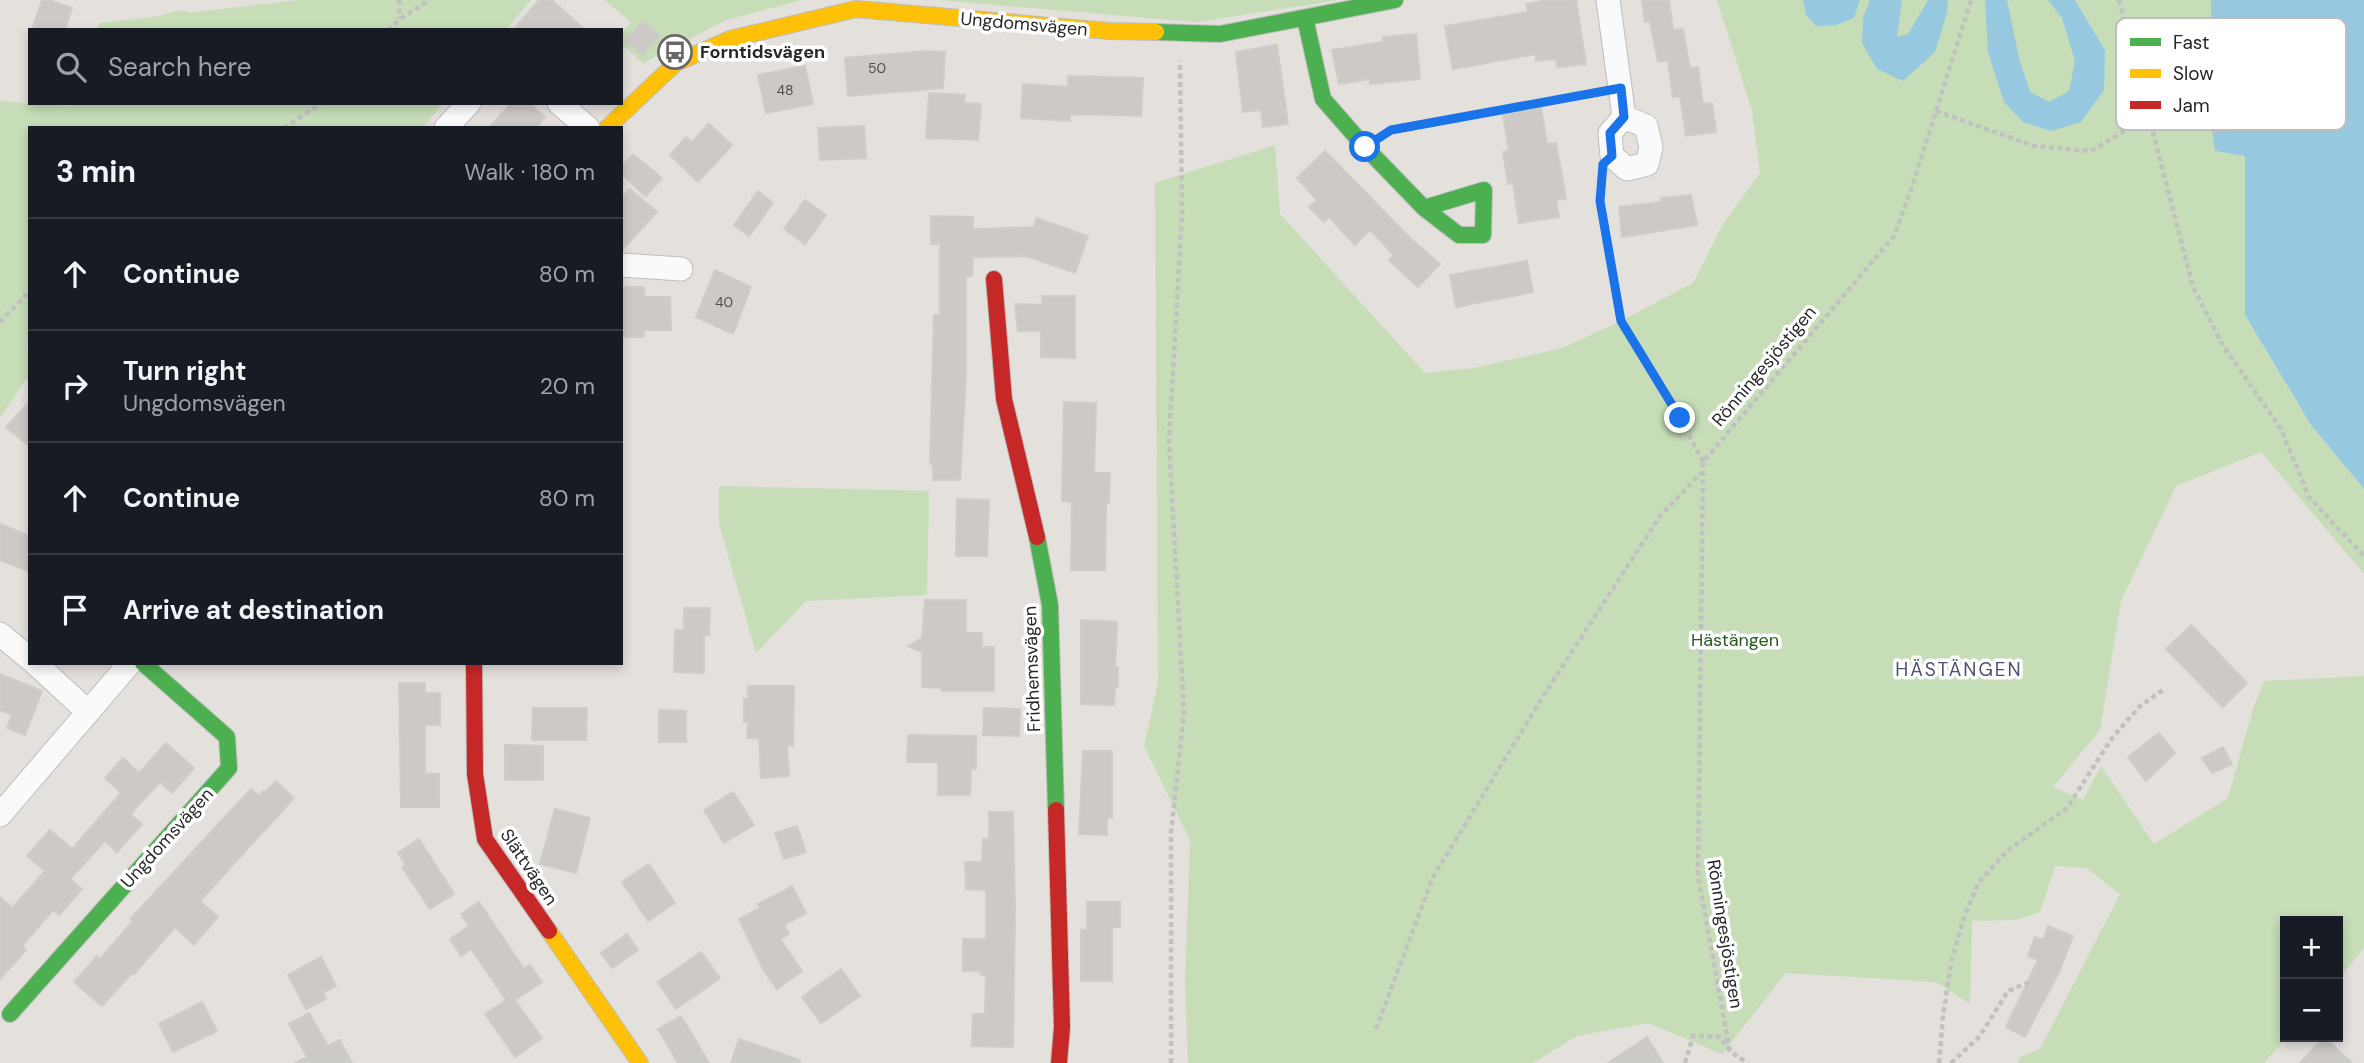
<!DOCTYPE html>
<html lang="en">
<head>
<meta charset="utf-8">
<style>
  :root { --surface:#171b24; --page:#242831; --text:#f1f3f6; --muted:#9ea1a6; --line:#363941 }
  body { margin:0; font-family:"DM Sans",sans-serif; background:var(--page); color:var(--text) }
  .controls { position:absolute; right:21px; bottom:21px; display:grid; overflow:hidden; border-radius:0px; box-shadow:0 4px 10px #0003 }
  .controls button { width:63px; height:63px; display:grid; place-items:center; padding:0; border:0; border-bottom:2px solid var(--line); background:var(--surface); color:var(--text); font:35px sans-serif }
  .stop { position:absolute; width:21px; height:21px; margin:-16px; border:5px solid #1a73e8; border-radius:50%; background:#fff }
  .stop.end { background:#1a73e8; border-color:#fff; box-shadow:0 2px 7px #0008 }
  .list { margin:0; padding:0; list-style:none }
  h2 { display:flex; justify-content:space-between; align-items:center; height:91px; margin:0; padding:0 28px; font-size:30px }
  h2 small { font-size:23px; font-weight:400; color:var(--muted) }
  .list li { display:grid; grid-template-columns:46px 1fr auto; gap:21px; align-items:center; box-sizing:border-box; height:112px; padding:0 28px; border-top:2px solid var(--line) }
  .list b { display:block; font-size:26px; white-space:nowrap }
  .list p { margin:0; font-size:23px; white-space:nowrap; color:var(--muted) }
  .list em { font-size:23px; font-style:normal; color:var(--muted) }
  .icon { flex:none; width:38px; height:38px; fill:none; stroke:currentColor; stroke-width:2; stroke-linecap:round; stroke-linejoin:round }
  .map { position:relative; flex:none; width:2364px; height:1063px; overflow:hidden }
  .search { position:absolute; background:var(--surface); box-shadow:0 4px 10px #0003; left:28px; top:28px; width:595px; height:77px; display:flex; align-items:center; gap:18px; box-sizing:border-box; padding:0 24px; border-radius:0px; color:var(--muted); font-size:26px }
  .panel { position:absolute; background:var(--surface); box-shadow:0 4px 10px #0003; left:28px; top:126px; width:595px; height:539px; border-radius:0px }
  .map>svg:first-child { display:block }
</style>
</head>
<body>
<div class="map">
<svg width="2364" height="1063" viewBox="0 0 2364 1063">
  <rect width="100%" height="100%" fill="#e4e1dc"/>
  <g fill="#c6ddb8">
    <path d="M298,0H531L506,30H97L99,23L153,17L183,10L188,13Z"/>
    <path d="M604,0H802L726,20L643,63L621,44V34L631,22Z"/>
    <path d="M937,0H1340L1196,22Z"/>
    <path d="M1717,0H2211L2212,132L2215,151L2245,156V315L2311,425L2364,489V574L2261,452L2176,486L2121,601L2100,730L2053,787L2083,800L2101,766L2154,844L2228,798L2253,709L2264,681L2364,676V948L2338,980V921H2285V1037H2287L2264,1063H2018L2020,1057L2040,1049L2120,894L2086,868L2055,866L2040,912L2015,920L1972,921L1970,1004L1936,982L1786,973L1722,1054L1648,1023L1577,1036L1533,1063H1188L1185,982L1190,840L1144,746L1158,683L1155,183L1275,145L1280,214L1425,373L1474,368L1562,348L1621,321L1693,283L1723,224L1760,173L1752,110Z"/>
    <path d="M0,101L71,106L72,103H443L423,128H30V343L26,348L30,352V382L26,379L0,418Z"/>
    <path d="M719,486L929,491L927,595L806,601L756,653L719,524Z"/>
  </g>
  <g fill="#96c9e0">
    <path d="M1803,0H1860L1854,18L1836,25L1816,26L1806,15Z"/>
    <path d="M1870,0H1902L1897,37L1908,34L1928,0H1948L1947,13L1935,52L1903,81L1877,69L1862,43L1863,18Z"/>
    <path d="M1985,0H2007L2019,58L2030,92L2049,102L2069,91L2075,61L2062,18L2048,0H2075L2105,50L2104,90L2081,122L2051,131L2023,122L2004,102L1988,52Z"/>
    <path d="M2211,0H2364V489L2311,425L2245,315V156L2215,151L2212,132Z"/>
  </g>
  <g fill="#ccc9c6" stroke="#cfcdc8" stroke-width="2">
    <path d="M42,0H49L72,8L65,30H32Z"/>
    <path d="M539,0H552L585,30H513Z"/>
    <path d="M1547,0H1576L1586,64L1557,67L1556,59L1536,61V54L1453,69L1445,26L1528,12L1526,4Z"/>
    <path d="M1642,0H1669L1673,30L1683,29L1690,68L1698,67L1703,104L1712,103L1716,132L1686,136L1680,96L1673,97L1668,60L1658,62L1650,21L1645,22Z"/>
    <path d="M643,21L660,36L643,55L626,41Z"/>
    <path d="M1416,34L1420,79L1370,84V79L1339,84L1332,50L1383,42V37Z"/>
    <path d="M1277,45L1288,124L1263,127L1261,110L1243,112L1236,52Z"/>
    <path d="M926,51L945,52L943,88L848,96L845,58Z"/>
    <path d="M805,66L813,104L766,113L758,75Z"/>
    <path d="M1068,76L1143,78L1141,116L1070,114V121L1021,118L1023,84L1068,87Z"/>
    <path d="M929,93L965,95L964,103L981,104L978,140L926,138Z"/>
    <path d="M511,103H529L545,117L536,128H489Z"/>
    <path d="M1541,108L1547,144L1556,143L1566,199L1556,200L1559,217L1519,223L1513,183L1508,184L1503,152L1509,151L1503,115Z"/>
    <path d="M709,124L732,145L698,182L670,155L686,137L692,142Z"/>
    <path d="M864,126L866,158L820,160L818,128Z"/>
    <path d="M1325,151L1410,238L1440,264L1418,287L1389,260L1394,255L1370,230L1355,245L1329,217L1324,222L1309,207L1317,200L1297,178Z"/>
    <path d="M633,154L662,178L646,196L621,174V167Z"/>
    <path d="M630,189L657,212L621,251V199Z"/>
    <path d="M758,191L773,203L749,236L734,225Z"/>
    <path d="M1691,195L1697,225L1622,237L1619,207L1662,202L1661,198Z"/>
    <path d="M805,200L826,215L805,244L784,229Z"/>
    <path d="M931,216L973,217V229L1034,227L1037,218L1088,236L1075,273L1026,256L973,257L972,276H966V375L960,480H933V464H930L934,315H940V244H931Z"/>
    <path d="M1527,261L1533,292L1456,307L1450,275Z"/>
    <path d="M715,270L751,287L733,334L696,317Z"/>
    <path d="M621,287H644V297H670L671,330H644V337H621Z"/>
    <path d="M1042,296H1075V358L1041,357V331H1018L1015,304L1042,305Z"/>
    <path d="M30,401V447L6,427Z"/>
    <path d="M1064,402L1096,403L1094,473H1110L1109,503H1106L1105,570H1071L1072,502L1062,501Z"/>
    <path d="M957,499L989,500L987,556H956Z"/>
    <path d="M0,524L30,536V572L0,560Z"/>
    <path d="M925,600H966V633H982V647H994V691H942V688L922,687V652L908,646L922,638Z"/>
    <path d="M684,608H710L709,635H704V673L674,672L675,630H684Z"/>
    <path d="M1081,620L1117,622L1115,667H1118V687H1115L1114,705L1081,704Z"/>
    <path d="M2191,625L2247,683L2223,707L2166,649Z"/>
    <path d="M0,674L42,691L25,735L7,728L12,715L0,710Z"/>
    <path d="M399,683H425V693H440V725H425V774H439V807H401Z"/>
    <path d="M748,686H794L793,746L787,745L789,776L761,778L759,738H747L748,722H744V699H748Z"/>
    <path d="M533,708H587L586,740H532Z"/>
    <path d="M984,708L1020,709L1019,736L983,735Z"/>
    <path d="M659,710L686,711V742H659Z"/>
    <path d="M2159,733L2175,753L2146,781L2128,757Z"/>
    <path d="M908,735L976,736V769H971L970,795H938V762H907Z"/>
    <path d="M166,743L194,768L172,793L160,782L134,810L131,815L142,824L117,852L105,841L70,879L82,889L59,915L53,910L22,946L26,950L0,979V897L12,908L45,871L27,856L50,830L72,849L121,793L105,778L123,758L139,773Z"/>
    <path d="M505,745L543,746V780H505Z"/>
    <path d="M2223,747L2232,764L2212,773L2202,758Z"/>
    <path d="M1083,751H1112V818H1107V835L1079,834Z"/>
    <path d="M276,781L294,798L200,901L218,917L194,945L175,927L134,974L132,973L102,1006L74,982L97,956L100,959L133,921L131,918L251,789L259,796L263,791L265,793Z"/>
    <path d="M733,792L754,825L724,843L704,810Z"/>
    <path d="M555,809L590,818L576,873L540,864Z"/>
    <path d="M989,812H1013L1015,909L1013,1047L972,1046L973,1014H985L986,975H981V971H963V939H986V890L966,889L965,862H982L983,839H989Z"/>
    <path d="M797,826L806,852L784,859L775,833Z"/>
    <path d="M419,839L454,894L430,909L402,867L406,865L398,853Z"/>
    <path d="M649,864L675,903L648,921L622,882Z"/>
    <path d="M792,886L806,913L784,925L789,934L780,939L802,971L777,989L764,971L739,919L760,908L758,904Z"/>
    <path d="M479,902L524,969L530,965L542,982L515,1000L542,1038L515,1057L485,1014L506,1000L471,949L461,956L450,939L469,926L461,914Z"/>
    <path d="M1087,902H1120V927H1112V981H1081V930H1087Z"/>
    <path d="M2048,926L2073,936L2059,972L2025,1037L2006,1027L2038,960L2028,956L2035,937L2043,940Z"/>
    <path d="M627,934L638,950L612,968L601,953Z"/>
    <path d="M701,952L720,978L676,1009L658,982Z"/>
    <path d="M321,957L336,986L323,993L326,999L306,1009L288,975Z"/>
    <path d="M841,969L860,996L821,1023L802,997Z"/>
    <path d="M202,1002L217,1031L173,1052L159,1024Z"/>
    <path d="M309,1013L328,1046L340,1040L352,1063H295L307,1057L289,1024Z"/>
    <path d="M681,1016L709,1063H678L658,1029Z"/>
    <path d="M1647,1037L1663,1063H1608Z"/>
    <path d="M2324,1037L2352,1063H2300Z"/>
    <path d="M739,1039L800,1060L799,1063H731Z"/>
  </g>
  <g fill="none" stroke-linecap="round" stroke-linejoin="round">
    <g stroke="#bebdbd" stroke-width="25">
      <g id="street">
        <path d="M1608,0L1624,117L1610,133L1612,156L1627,169L1647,164L1651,147L1646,126L1624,117"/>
        <path d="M559,103L588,128"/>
        <path d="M446,128L469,103"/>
        <path d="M621,265L681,269"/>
        <path d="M0,634L30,659"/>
        <path d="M35,663L88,712"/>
        <path d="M0,815L130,663"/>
      </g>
    </g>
    <g stroke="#bebdbd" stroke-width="18">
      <g id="fast">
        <path d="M1305,18L1323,99L1365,147L1424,208L1459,235H1483L1484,190L1424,208"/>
        <path d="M1156,32L1220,34L1395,0"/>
        <path d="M1037,537L1050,605L1056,810"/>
        <path d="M10,1014L229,768L227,737L143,663"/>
      </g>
    </g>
    <g stroke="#bebdbd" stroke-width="18">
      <g id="slow">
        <path d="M607,128L676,63L730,39L856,9L1109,31L1156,32"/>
        <path d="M549,931L640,1063"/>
      </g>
    </g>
    <g stroke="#bebdbd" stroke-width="18">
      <g id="jam">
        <path d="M994,279L1004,399L1037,537"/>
        <path d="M474,663L475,774L485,839L549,931"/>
        <path d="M1056,810L1062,1027L1059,1063"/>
      </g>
    </g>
    <g stroke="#c2c1c0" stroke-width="4.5" stroke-dasharray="5 3.5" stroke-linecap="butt">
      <path d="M399,0L400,19"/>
      <path d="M2119,0L2193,287L2222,344L2281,429L2309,497L2364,556"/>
      <path d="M388,30L400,19L430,0"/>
      <path d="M1936,111L2034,146L2091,151L2149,116"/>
      <path d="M284,128L322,103"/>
      <path d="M2212,132L2247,126"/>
      <path d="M1386,133L1391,130L1601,92"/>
      <path d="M1602,175L1600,201L1621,321L1680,418L1703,462"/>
      <path d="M0,322L30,291"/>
      <path d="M1376,1029L1433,877L1542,698L1660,516L1702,472"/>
      <path d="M1730,1051L1698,876L1703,462L1894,236L1912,187L1971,0"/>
      <path d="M1171,1063V833L1184,713L1169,441L1182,213L1180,61"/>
      <path d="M1685,1063L1693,1036L1721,1037L1730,1051L1747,1063"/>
      <path d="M1939,1063L1943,1016L1951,963L1965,914L1979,882L2007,851L2067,808L2112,738L2140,706L2163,690"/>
      <path d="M1951,1063L1980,1036L2008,991L2030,982"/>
    </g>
    <use href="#street" stroke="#fbfafa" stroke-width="23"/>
    <use href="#fast" stroke="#4caf50" stroke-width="16"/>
    <use href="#slow" stroke="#ffc107" stroke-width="16"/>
    <use href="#jam" stroke="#c62828" stroke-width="16"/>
  </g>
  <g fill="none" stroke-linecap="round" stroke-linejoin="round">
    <path stroke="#1a73e8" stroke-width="9" d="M1365,147L1391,130L1621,88L1624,117L1610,133L1612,156L1603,164L1600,201L1621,321L1680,418"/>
  </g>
  <defs>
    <g id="bus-ring" transform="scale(1.75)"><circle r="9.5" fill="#fff" stroke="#696866" stroke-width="1.5"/><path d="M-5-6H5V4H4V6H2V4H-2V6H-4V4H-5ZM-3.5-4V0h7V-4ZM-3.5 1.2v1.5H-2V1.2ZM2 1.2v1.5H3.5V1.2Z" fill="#696866"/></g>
  </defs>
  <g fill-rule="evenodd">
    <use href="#bus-ring" x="675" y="52"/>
  </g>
  <g text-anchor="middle" stroke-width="7" stroke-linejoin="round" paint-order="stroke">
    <g font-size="14" fill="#515050">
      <text x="877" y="73">50</text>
      <text x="785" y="95">48</text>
      <text x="724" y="307">40</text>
    </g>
    <g font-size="18" fill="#272727" stroke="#fff">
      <text transform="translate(1024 24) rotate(5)" y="6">Ungdomsvägen</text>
      <text transform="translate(1764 366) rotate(-50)" y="6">Rönningesjöstigen</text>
      <text transform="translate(1032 669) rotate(-92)" y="6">Fridhemsvägen</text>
      <text transform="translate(167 838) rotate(-48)" y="6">Ungdomsvägen</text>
      <text transform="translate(529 867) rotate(56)" y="6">Slättvägen</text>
      <text transform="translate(1725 934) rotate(81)" y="6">Rönningesjöstigen</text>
    </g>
    <g font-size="18" font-weight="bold" fill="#272727" stroke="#fff" text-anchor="start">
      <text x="700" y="58">Forntidsvägen</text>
    </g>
    <g font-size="18" fill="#295b1f" stroke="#fff">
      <text x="1735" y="646">Hästängen</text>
    </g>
    <g font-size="19" letter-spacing="2" fill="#4c5172" stroke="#fff">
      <text x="1959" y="676">HÄSTÄNGEN</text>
    </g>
  </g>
  <rect x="2116" y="18" width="230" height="112" rx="10" fill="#fff" stroke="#bebebe" stroke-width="2"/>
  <rect x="2130" y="38" width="31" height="8" fill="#4caf50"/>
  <rect x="2130" y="69" width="31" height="9" fill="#ffc107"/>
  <rect x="2130" y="101" width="31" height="8" fill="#c62828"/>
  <g font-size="19" fill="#272727">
    <text x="2173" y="49">Fast</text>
    <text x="2173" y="80">Slow</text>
    <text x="2173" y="112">Jam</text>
  </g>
</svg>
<div class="controls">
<button>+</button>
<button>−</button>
</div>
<div class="stop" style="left:1365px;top:147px"></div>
<div class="stop end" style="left:1680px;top:418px"></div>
<div class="search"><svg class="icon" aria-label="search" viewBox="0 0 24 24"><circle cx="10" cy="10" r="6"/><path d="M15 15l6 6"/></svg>Search here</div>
<section class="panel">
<h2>3 min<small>Walk · 180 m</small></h2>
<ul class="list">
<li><svg class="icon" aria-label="ahead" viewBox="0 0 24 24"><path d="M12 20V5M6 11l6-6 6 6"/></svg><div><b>Continue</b></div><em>80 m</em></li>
<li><svg class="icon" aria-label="right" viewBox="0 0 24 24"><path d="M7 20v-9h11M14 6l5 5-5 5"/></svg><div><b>Turn right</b><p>Ungdomsvägen</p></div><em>20 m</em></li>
<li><svg class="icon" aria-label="ahead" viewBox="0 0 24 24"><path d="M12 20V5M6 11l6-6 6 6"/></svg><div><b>Continue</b></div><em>80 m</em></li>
<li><svg class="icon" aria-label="arrive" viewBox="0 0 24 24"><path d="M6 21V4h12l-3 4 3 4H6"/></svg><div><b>Arrive at destination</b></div></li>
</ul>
</section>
</div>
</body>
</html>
